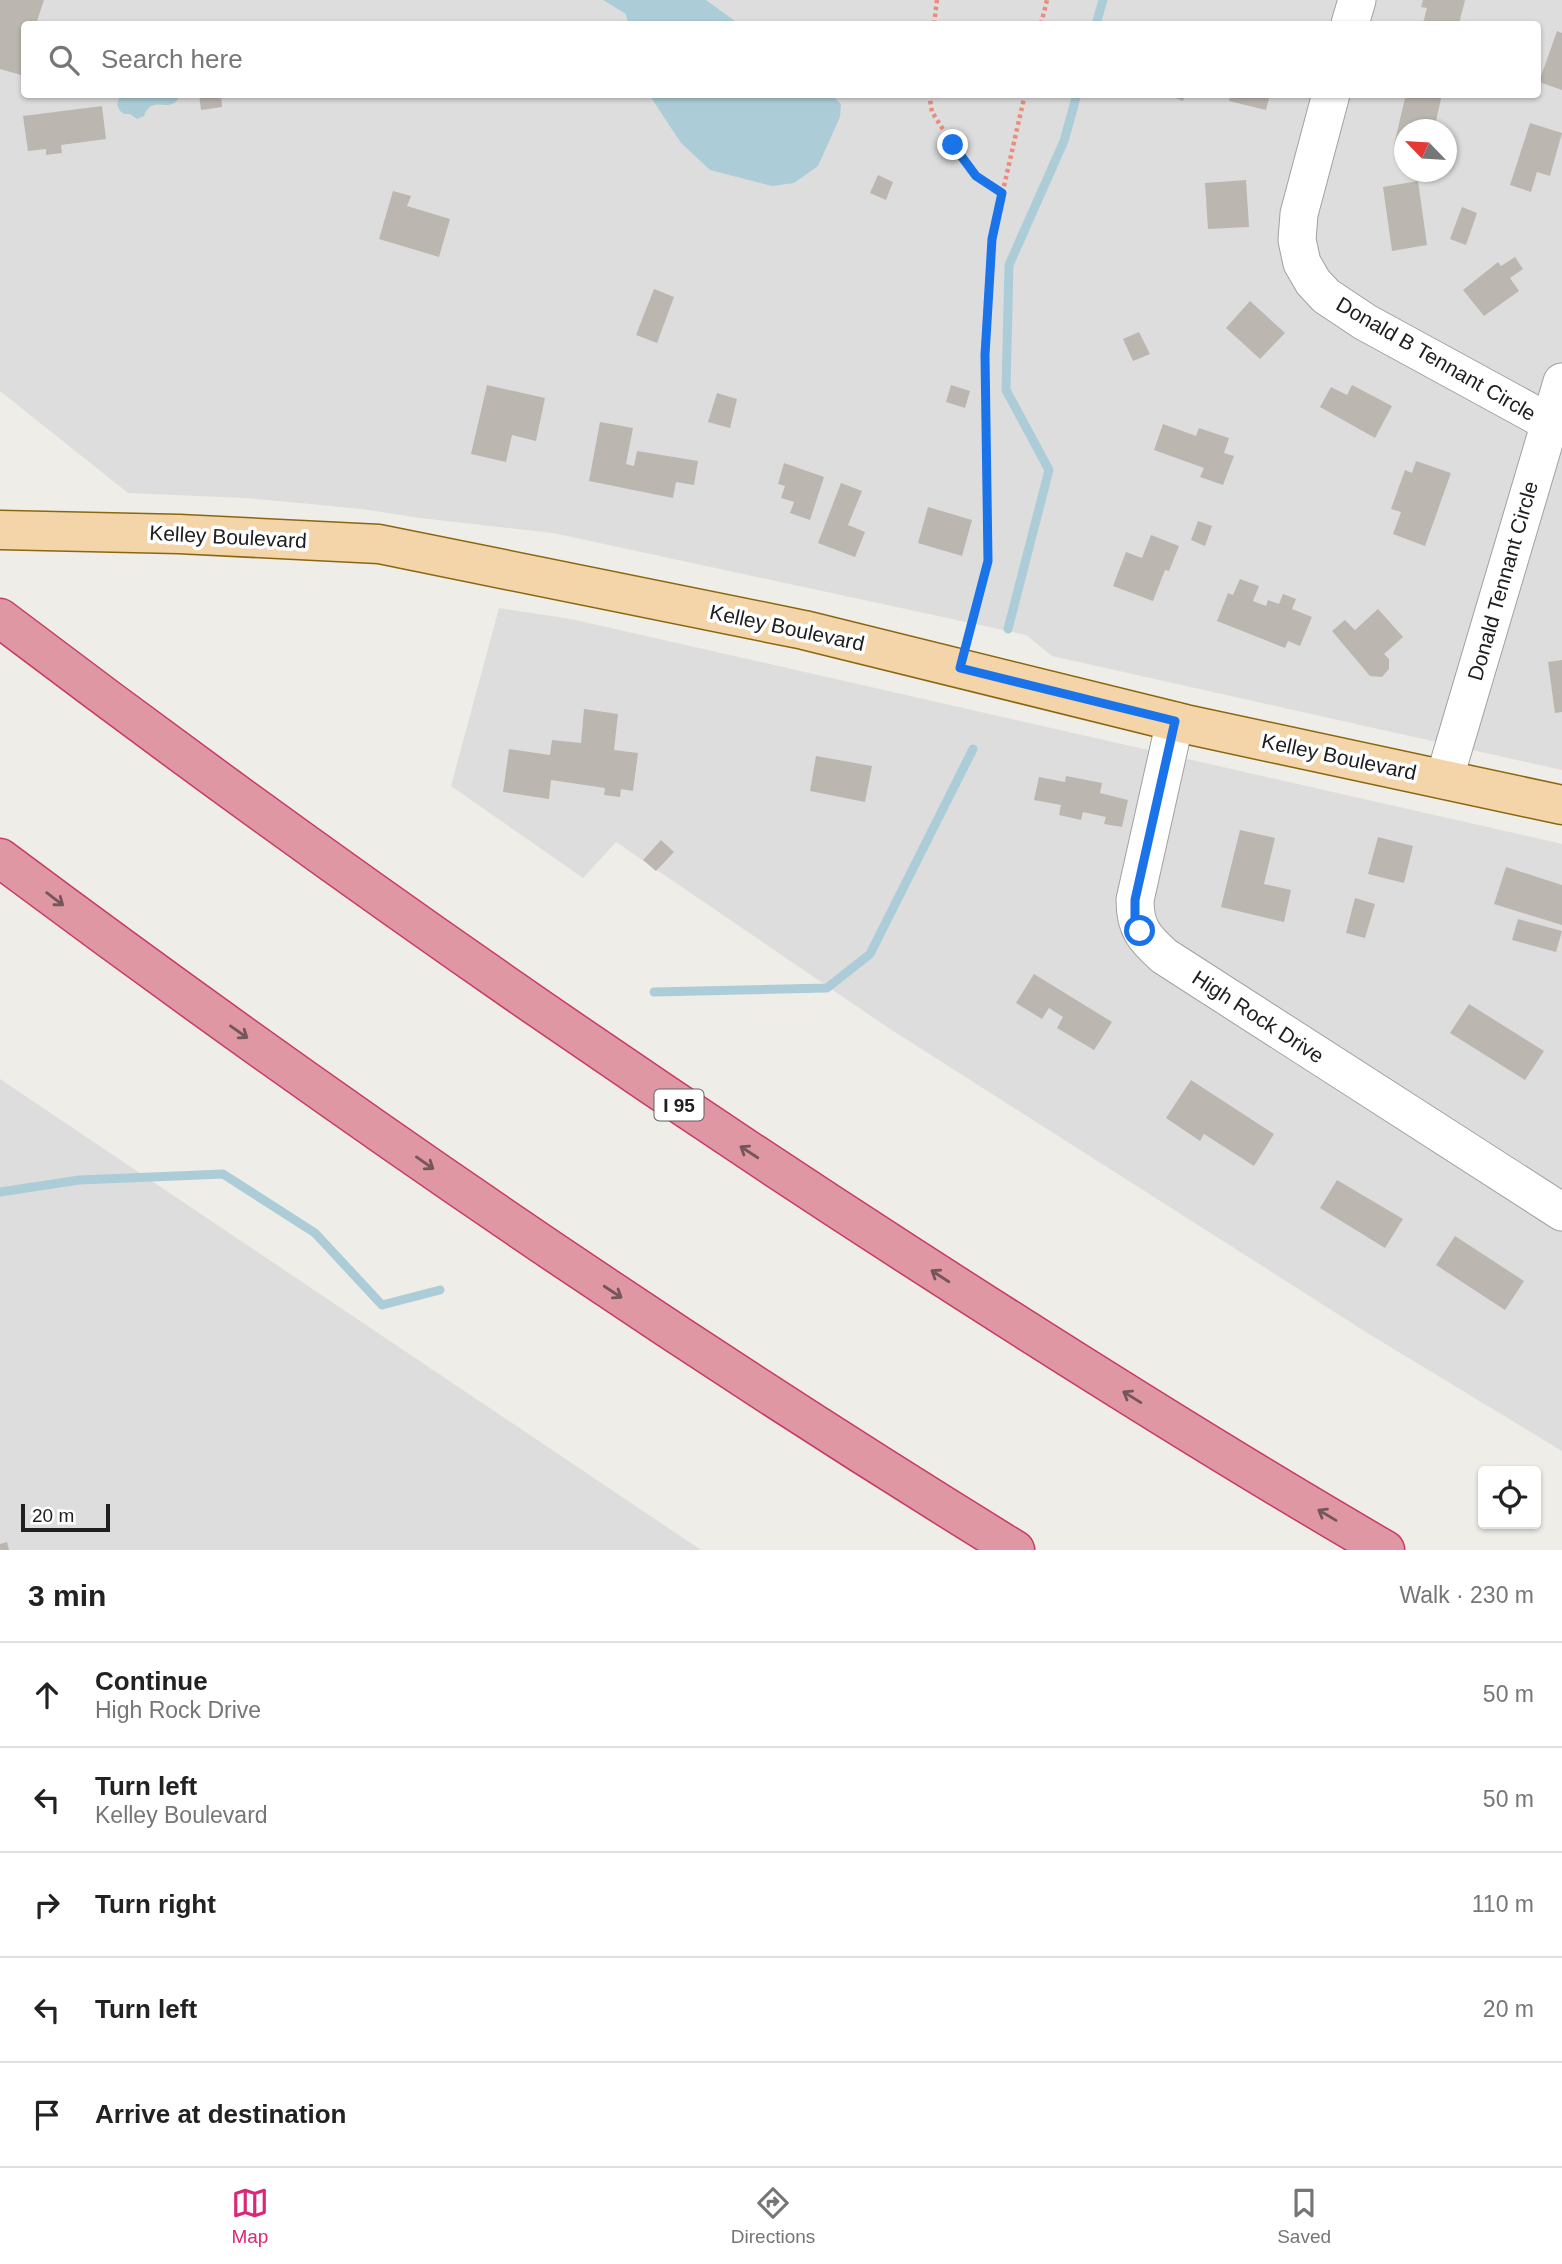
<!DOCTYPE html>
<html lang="en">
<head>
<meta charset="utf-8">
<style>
  :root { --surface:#fff; --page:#f2f2f2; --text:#222; --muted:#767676; --line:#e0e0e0; --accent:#db2777 }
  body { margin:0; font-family:Helvetica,sans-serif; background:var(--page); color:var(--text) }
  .controls { position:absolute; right:21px; bottom:21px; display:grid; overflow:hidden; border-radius:7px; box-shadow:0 2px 5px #0004 }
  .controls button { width:63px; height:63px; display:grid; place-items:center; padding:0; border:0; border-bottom:2px solid var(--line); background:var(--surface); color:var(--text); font:35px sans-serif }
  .compass { position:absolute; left:1394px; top:119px; width:63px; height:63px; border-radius:50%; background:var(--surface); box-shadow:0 2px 5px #0004; rotate:295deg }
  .scale { position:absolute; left:21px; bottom:18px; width:89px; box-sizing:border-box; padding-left:7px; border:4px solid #202020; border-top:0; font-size:19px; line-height:24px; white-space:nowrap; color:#202020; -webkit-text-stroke:5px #fff; paint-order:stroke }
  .stop { position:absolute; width:21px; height:21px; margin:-16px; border:5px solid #1a73e8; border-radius:50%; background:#fff }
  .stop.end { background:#1a73e8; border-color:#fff; box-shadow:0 2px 7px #0008 }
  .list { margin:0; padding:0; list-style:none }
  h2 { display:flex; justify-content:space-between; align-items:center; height:91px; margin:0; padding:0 28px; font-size:30px }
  h2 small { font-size:23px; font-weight:400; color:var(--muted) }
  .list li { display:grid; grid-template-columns:46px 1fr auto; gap:21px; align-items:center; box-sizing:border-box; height:105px; padding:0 28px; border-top:2px solid var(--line) }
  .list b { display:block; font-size:26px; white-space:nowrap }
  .list p { margin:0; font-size:23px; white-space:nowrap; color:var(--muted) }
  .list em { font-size:23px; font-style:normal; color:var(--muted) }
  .icon { flex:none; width:38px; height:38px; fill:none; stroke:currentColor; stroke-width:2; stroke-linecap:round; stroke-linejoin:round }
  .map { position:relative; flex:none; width:1562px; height:1550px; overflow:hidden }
  .search { position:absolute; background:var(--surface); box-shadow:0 2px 5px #0004; left:21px; right:21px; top:21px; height:77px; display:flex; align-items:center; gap:18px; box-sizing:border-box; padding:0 24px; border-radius:7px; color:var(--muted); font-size:26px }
  .sheet { height:616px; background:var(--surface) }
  nav { display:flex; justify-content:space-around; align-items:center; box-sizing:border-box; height:98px; border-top:2px solid var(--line); background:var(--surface); font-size:19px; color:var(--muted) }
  nav a { display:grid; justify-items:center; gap:4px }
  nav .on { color:var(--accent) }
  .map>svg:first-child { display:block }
</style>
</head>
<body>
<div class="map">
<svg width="1562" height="1550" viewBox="0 0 1562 1550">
  <rect width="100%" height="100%" fill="#efede7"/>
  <g fill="#dedddd" fill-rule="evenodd">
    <path d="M0,0H1562V770L1052,656L1026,635L553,533L420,518L362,509L245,498L128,493L0,391ZM24,24H1538V94H24ZM1404,130H1446V172H1404Z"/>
    <path d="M499,608L571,619L1562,844V1451L1369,1334L890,1029L616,842L583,878L451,786Z"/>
    <path d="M0,1079L701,1550H0Z"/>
  </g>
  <g fill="#accdd8">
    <path d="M603,0H706L739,24H628L626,14Z"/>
    <path d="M120,95V94L180,95C171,117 153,92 144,116L137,119L130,114H124L120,111L117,105Z"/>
    <path d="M651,95H831L841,104L840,117L818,166L794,183L772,186L710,170L681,143L652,99Z"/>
  </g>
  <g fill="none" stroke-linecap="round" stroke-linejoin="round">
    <g stroke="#accdd8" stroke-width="9">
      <path d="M1096,24L1103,0"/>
      <path d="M1008,629L1049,470L1006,390L1009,265L1064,141L1077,94"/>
      <path d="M654,992L827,988L870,954L973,749"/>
      <path d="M0,1192L79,1180L223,1174L315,1233L382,1305L440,1290"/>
    </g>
  </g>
  <g fill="#bcb6b0">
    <path d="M0,0H44L36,24H24V63L21,75L0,69Z"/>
    <path d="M1423,0H1465L1459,24L1423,23L1427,8L1421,7Z"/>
    <path d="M1557,31L1562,33V90L1539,82Z"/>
    <path d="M199,94H221L222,107L201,110Z"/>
    <path d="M1167,94H1185L1183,101Z"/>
    <path d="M1231,94H1270L1266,110L1229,101Z"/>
    <path d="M1406,94H1442L1434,130H1404V148L1394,145Z"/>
    <path d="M102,106L106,139L61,145L62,153L46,155V149L28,151L23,116Z"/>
    <path d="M1530,123L1562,133L1550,176L1537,172L1531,192L1510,185Z"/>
    <path d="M878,175L893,182L886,200L870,193Z"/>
    <path d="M1246,180L1249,227L1208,229L1205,183Z"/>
    <path d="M1418,181L1427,245L1392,251L1383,187Z"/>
    <path d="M393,191L411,196L407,206L450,219L439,257L379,239Z"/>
    <path d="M1462,207L1477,213L1466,245L1450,239Z"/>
    <path d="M1515,257L1523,269L1510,278L1519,291L1484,316L1463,290L1498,262L1501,266Z"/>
    <path d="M654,289L674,297L657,343L636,335Z"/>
    <path d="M1250,301L1285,333L1260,359L1226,328Z"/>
    <path d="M1139,332L1150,354L1133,361L1123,339Z"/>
    <path d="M487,385L545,398L536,441L512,435L506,462L471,454Z"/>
    <path d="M951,385L970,391L965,408L946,402Z"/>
    <path d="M1352,385L1392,406L1375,438L1320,407L1331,387L1347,395Z"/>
    <path d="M717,393L737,399L730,428L708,422Z"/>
    <path d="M600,422L633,428L626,464L634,466L637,451L698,461L694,485L676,482L673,498L589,481Z"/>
    <path d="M1163,424L1196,436L1199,428L1229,438L1224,453L1234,456L1223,485L1200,477L1204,468L1154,450Z"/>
    <path d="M1416,461L1451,473L1425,546L1393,534L1401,512L1391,509L1405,470L1412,473Z"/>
    <path d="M784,463L824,477L810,520L790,513L794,502L781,498L785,486L778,484Z"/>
    <path d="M841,483L862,491L848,525L865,532L855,557L818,543Z"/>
    <path d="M928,507L972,520L962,556L918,543Z"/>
    <path d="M1198,521L1212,526L1205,546L1191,540Z"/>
    <path d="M1151,535L1179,546L1169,571L1165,570L1153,601L1113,586L1126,552L1142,558Z"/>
    <path d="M1240,579L1259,586L1253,601L1266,606L1268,600L1279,604L1283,594L1296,599L1292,609L1312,617L1300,646L1288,641L1285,648L1217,621L1228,593L1233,595Z"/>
    <path d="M1378,609L1403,637L1384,654L1389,659V669L1382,677L1370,676L1332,631L1345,620L1355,630Z"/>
    <path d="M1562,660V712L1555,713L1548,662Z"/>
    <path d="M584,709L618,714L614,750L638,753L633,791L621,789L620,797L604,795L605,788L551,780L549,799L503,792L509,749L550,755L552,740L581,743Z"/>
    <path d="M816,756L872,766L865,802L810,791Z"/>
    <path d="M1066,776L1102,783L1100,793L1128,800L1122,827L1104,824L1106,817L1083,812L1081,820L1059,815L1061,805L1034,800L1039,777L1065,782Z"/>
    <path d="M1240,830L1275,838L1264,884L1291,890L1284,922L1221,907Z"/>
    <path d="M1378,837L1413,846L1404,883L1368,874Z"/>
    <path d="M661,840L674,852L656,871L643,860Z"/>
    <path d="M1506,867L1562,885V925L1494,904Z"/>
    <path d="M1355,898L1375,904L1365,938L1346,933Z"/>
    <path d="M1518,919L1562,931L1556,952L1512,940Z"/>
    <path d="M1034,974L1112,1022L1094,1050L1057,1028L1063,1017L1049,1008L1042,1019L1016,1003Z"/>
    <path d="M1469,1004L1544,1051L1525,1080L1450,1033Z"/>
    <path d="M1191,1080L1274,1134L1254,1166L1204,1134L1200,1141L1166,1118Z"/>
    <path d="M1337,1180L1403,1219L1385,1248L1320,1208Z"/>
    <path d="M1455,1236L1524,1281L1505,1310L1436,1265Z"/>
    <path d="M7,1542L9,1550H0V1544Z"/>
  </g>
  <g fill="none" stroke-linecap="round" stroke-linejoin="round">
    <g stroke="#a1a1a1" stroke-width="39">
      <g id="minor">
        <path d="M1350,24L1357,0"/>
        <path d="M1331,94L1299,214L1297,240L1302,263L1313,282L1326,296L1365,322L1550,423"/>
        <path d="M1175,721L1135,900C1135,928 1144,938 1164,956L1562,1212"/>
        <path d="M1444,780L1562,382"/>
      </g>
    </g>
    <g stroke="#8c660f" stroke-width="41">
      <path id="major" d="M0,530L179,534L379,544L804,630L1185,724L1562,805"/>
    </g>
    <g stroke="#c93866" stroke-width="41">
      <g id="highway">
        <path d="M0,618C294,841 597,1054 907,1254C1065,1356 1223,1456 1385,1550"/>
        <path d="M0,858C328,1103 666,1335 1015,1550"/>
      </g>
    </g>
    <g stroke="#ec8a7c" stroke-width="4.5" stroke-dasharray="3.5 3.5" stroke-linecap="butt">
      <path d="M934,24L937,0"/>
      <path d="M1041,24L1047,0"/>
      <path d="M929,94L932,112L953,145L977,176L1002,193"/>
      <path d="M968,637L988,561L985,355L992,239L1025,94"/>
    </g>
    <use href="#minor" stroke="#fff" stroke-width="37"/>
    <use href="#major" stroke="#f3d5a9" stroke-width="38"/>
    <use href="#highway" stroke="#de97a3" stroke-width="38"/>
  </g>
  <defs><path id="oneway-shaft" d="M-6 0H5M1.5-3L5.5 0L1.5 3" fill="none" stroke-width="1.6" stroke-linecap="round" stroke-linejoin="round" transform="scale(1.75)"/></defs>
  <g stroke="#75565b">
    <use href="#oneway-shaft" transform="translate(55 899) rotate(37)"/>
    <use href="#oneway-shaft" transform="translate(239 1032) rotate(35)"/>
    <use href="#oneway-shaft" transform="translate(749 1152) rotate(-147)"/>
    <use href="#oneway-shaft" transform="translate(425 1163) rotate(35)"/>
    <use href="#oneway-shaft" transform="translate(940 1276) rotate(-147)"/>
    <use href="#oneway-shaft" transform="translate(613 1292) rotate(33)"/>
    <use href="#oneway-shaft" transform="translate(1132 1397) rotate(-148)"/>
    <use href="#oneway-shaft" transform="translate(1327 1515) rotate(-149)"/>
  </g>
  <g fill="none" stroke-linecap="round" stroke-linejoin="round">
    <path stroke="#1a73e8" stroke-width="9" d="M953,145L976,176L1002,193L992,239L985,355L988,561L960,668L1175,721L1135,900V917L1140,931"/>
  </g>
  <g text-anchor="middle" stroke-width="7" stroke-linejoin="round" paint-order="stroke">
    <rect fill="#fff" stroke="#636363" stroke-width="2" x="654.5" y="1089.5" width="49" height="31" rx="5"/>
    <g font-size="19" font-weight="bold" fill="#202020">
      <text x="679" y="1112">I 95</text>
    </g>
    <g font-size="21" fill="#202020" stroke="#fff">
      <text transform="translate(1436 359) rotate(30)" y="7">Donald B Tennant Circle</text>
      <text transform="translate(228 537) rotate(3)" y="7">Kelley Boulevard</text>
      <text transform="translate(1503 581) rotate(-74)" y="7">Donald Tennant Circle</text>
      <text transform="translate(787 628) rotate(12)" y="7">Kelley Boulevard</text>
      <text transform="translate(1339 757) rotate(12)" y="7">Kelley Boulevard</text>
      <text transform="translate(1258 1017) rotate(33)" y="7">High Rock Drive</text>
    </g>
  </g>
</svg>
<div class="controls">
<button><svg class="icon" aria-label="locate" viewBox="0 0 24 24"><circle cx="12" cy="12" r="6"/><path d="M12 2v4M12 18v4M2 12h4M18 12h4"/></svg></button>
</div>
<svg class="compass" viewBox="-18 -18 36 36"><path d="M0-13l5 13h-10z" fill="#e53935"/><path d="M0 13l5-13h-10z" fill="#767676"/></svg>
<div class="scale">20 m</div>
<div class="stop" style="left:1140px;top:931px"></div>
<div class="stop end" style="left:953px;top:145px"></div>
<div class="search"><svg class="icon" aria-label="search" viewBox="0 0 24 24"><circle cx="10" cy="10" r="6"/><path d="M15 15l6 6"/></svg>Search here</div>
</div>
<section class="sheet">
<h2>3 min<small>Walk · 230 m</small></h2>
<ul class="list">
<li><svg class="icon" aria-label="ahead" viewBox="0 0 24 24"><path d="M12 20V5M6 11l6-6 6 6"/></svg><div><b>Continue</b><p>High Rock Drive</p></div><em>50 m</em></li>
<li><svg class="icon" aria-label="left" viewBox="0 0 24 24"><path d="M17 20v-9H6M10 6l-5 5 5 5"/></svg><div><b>Turn left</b><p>Kelley Boulevard</p></div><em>50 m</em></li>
<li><svg class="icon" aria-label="right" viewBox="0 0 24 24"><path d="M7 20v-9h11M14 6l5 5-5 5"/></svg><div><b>Turn right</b></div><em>110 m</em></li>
<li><svg class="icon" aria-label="left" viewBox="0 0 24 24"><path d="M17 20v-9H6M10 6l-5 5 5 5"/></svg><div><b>Turn left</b></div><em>20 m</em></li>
<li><svg class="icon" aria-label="arrive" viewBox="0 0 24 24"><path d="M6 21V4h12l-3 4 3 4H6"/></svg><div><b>Arrive at destination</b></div></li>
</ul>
</section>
<nav>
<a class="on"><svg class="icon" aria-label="map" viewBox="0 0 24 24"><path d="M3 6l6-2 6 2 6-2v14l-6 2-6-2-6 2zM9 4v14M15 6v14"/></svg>Map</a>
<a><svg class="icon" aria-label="directions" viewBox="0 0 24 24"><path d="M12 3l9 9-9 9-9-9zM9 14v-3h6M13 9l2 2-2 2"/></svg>Directions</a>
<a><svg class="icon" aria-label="saved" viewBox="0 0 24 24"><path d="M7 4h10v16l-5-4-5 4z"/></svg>Saved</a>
</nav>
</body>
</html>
